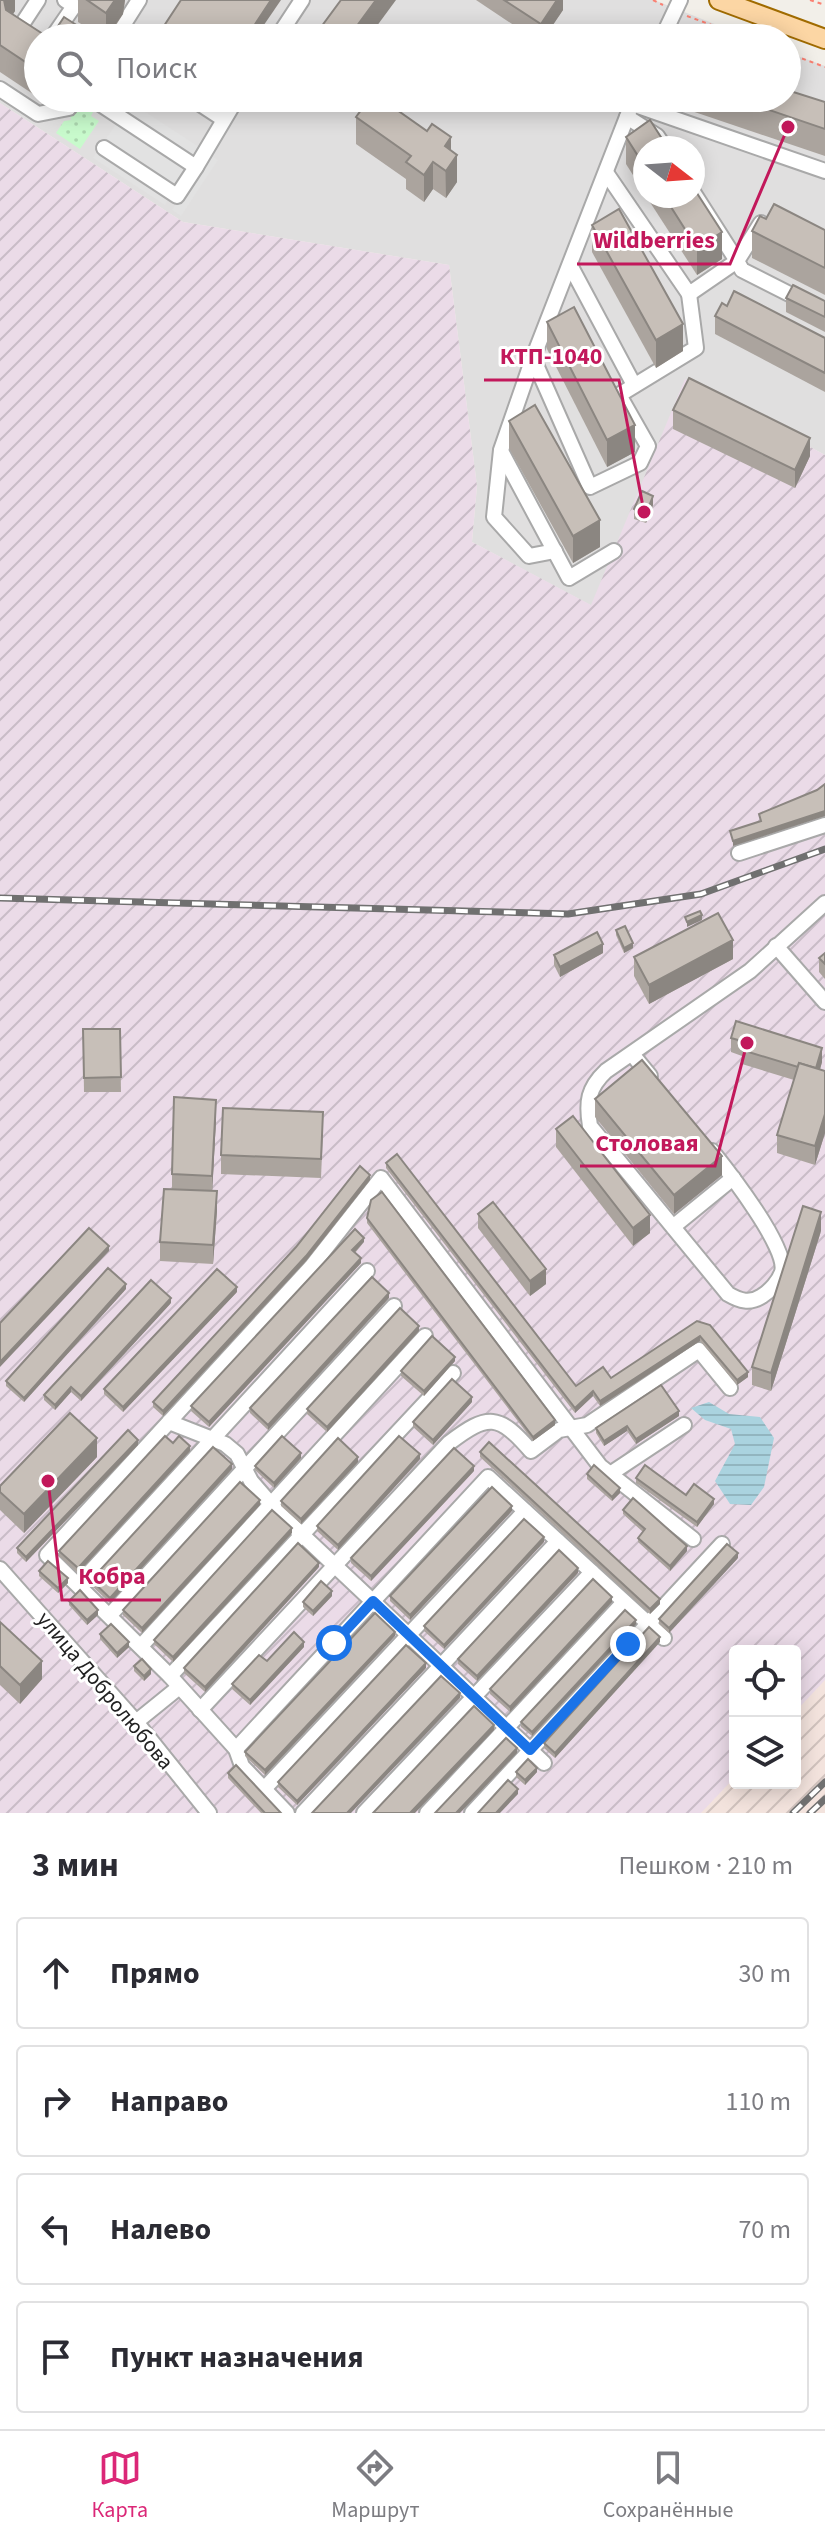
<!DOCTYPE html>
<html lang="ru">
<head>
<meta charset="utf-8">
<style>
  :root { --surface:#fff; --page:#f7f7f7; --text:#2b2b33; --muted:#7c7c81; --line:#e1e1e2; --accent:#db2777 }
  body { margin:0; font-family:"Source Sans 3",sans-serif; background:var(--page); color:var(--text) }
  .controls { position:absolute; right:24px; bottom:24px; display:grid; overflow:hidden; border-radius:8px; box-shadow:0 4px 20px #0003 }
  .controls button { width:72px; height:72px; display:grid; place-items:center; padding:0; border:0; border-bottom:2px solid var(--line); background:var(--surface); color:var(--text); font:40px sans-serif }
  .compass { position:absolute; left:633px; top:136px; width:72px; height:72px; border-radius:50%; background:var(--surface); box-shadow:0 4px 20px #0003; rotate:107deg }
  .stop { position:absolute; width:24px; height:24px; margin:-18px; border:6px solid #1a73e8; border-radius:50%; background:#fff }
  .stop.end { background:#1a73e8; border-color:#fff; box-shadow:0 2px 8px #0008 }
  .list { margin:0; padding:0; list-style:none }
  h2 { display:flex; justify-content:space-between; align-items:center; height:104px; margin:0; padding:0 32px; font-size:34px }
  h2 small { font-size:26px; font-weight:400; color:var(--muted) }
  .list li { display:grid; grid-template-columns:52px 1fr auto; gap:24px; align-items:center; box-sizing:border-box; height:112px; margin:0 16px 16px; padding:0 16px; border:2px solid var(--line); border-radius:8px }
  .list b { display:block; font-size:30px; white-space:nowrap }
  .list em { font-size:26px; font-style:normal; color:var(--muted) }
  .icon { flex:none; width:44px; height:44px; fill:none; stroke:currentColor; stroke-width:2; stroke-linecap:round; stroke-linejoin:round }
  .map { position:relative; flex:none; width:825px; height:1813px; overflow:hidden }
  .search { position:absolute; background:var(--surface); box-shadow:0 4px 20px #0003; left:24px; right:24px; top:24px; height:88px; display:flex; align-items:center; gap:20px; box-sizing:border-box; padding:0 28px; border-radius:44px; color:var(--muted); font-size:30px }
  .sheet { height:616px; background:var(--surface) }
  nav { display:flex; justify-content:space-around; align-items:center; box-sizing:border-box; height:112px; border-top:2px solid var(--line); background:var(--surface); font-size:22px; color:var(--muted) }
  nav a { display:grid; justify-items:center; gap:4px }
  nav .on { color:var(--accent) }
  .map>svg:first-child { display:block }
</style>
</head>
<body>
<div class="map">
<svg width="825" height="1813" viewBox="0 0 825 1813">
  <defs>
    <pattern id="industrial-furrows" width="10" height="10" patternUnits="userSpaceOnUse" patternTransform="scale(2)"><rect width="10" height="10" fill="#ebdbe8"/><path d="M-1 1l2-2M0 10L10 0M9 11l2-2" fill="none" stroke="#c9bcc7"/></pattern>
    <pattern id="military-furrows" width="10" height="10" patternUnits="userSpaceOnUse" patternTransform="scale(2)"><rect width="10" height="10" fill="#f3e3dd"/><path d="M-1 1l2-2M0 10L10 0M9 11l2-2" fill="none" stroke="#d0c2bd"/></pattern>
    <pattern id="park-dots" width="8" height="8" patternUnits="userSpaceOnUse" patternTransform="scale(2)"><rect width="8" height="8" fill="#c8facc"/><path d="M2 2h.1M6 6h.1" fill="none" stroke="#acd6af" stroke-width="1.8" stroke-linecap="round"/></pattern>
    <pattern id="water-rules" width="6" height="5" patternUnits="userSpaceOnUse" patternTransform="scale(2)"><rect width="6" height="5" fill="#aad3df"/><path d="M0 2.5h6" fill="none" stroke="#92b5bf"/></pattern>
  </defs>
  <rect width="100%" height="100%" fill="#f2efe9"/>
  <path fill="#e0dfdf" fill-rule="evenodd" d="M0,0H654L750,38H38V98H787V52L825,66V455L686,380L592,606L472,542L477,486L449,265L183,222L0,103ZM645,148H693V196H645Z"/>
  <path fill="url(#industrial-furrows)" fill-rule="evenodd" d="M0,103L183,222L449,265L477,486L472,542L591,605L685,379L825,455V1813H0ZM735,1651H795V1783H735Z"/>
  <path fill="url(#military-furrows)" d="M825,1680V1813H701L735,1777V1783H795V1712Z"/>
  <path fill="url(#park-dots)" d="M87,106L94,110L91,116L99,121L80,149L56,133L64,121L71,120L70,114Z"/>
  <g fill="#e2e2e2">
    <path d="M104,98H124L202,149L195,158Z"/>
    <path d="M118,121L189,168L177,187L105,140Z"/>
    <path d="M99,149L170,196L165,205L93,158Z"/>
    <path d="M209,154L218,160L181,216L172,210Z"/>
  </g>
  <path fill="url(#water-rules)" d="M709,1402L729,1414L760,1417L774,1438L764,1487L751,1505L730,1504L715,1481L735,1444L731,1429L705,1420L691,1408Z"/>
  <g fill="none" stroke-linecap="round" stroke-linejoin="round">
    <g stroke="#a9a9a9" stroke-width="18">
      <g id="minor">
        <path d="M52,38L74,6L65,0"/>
        <path d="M115,38L139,0"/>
        <path d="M277,38L302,0"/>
        <path d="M662,38L680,0"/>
        <path d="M38,41L19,29L38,0"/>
        <path d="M0,89L38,114L69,108L75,98"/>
        <path d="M91,98L196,167L237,98"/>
        <path d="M191,98L223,119"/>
        <path d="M635,98L632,104L825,171"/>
        <path d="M627,117L657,136L665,148"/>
        <path d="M104,148L177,196L196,167"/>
        <path d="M607,174L689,294L737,261L693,192"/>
        <path d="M761,223L737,261L742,270L825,312"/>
        <path d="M570,265L634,385"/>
        <path d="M533,358L590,487L640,463L648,446L619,395L696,348L689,294"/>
        <path d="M501,451L569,578L614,551"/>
        <path d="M555,551L529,556L494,517L501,450L533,358L632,104"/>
        <path d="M739,853L825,825"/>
        <path d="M776,946L825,1002"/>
        <path d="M632,1054L650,1076"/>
        <path d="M712,1151C728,1171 789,1249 782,1272C779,1281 770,1291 762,1296C750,1304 740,1301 728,1294L590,1126C586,1102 588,1088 606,1071L750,971L825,903"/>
        <path d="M674,1226L733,1178"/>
        <path d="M169,1422L225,1444L237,1454L251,1481L277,1511L544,1763"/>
        <path d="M610,1474L684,1425"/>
        <path d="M0,1569L136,1722L209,1813"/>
        <path d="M79,1584L367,1271"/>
        <path d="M110,1615L394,1306"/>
        <path d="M141,1646L425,1336"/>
        <path d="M170,1676L453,1373"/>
        <path d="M200,1710L449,1443C488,1413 499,1414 531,1451L559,1430L587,1425L699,1350L730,1388"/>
        <path d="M136,1722L178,1688"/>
        <path d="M236,1749L488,1477L664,1638"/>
        <path d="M264,1789L525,1511"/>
        <path d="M287,1813L242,1766L236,1749L170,1676L47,1555L311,1267L381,1178L600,1466L693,1539"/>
        <path d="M303,1813L558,1541"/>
        <path d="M364,1813L592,1572"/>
        <path d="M427,1813L624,1602"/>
        <path d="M472,1813L722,1544"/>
      </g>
    </g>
    <g stroke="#a06b00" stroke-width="22">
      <path id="major" d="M719,0L825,39"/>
    </g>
    <g stroke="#fa8072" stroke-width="2" stroke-dasharray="4 4" stroke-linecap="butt">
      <path d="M653,0L663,5"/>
      <path d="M810,0L825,5"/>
      <path d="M687,16L747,38"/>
      <path d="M787,53L825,67"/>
    </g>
    <use href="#minor" stroke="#fff" stroke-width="14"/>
    <use href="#major" stroke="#fcd6a4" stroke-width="18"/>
    <g stroke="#707070" stroke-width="7">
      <g id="rail">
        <path d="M0,898L568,914L701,894L825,849"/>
        <path d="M793,1813L825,1782"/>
        <path d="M810,1813L825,1799"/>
      </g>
    </g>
    <use href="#rail" stroke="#fff" stroke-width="4" stroke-dasharray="12" stroke-linecap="butt"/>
  </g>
  <g fill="#aba49e">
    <path d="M0,0H15V11L13,14L43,34L92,38H38V92L35,90L33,94L0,72Z"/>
    <path d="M78,0H125L123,14L108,38H103L78,22Z"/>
    <path d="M476,0H563V10L544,38H533Z"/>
    <path d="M665,98H787L825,102V156L665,102Z"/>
    <path d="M356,117L451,151L457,182L446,198L433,189L424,202L406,189V179L356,144Z"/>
    <path d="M626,137L645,148V194L626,164Z"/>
    <path d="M646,196H693L722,259L697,275Z"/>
    <path d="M766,219L825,230V295L752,258V231Z"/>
    <path d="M592,225L683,351L656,368L592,252Z"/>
    <path d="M786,298L825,301V332L786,312Z"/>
    <path d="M715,316L825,338V392L715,334Z"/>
    <path d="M547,322L635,452L607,467L547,349Z"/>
    <path d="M673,410L810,456L795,488L673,429Z"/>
    <path d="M509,421L600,547L573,563L509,448Z"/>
    <path d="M653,505L646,523L634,519V509Z"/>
    <path d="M616,930L633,948L624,953L616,935Z"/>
    <path d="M603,953L560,977L554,965V955Z"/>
    <path d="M825,953V979L819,972V958Z"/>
    <path d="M634,957L733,959L649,1004L634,976Z"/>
    <path d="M83,1029H120L121,1092H84Z"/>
    <path d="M731,1038L822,1062L820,1069L825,1071V1133L815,1165L777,1153V1135L794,1080L742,1064V1056L731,1052Z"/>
    <path d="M595,1099L722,1175L674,1214L595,1117Z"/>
    <path d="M216,1119L212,1191L217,1210L213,1264L160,1261V1242L172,1189V1174Z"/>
    <path d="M556,1129L650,1233L633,1246L556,1147Z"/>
    <path d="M323,1131L321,1178L221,1174V1155Z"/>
    <path d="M386,1163L576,1386L611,1378L697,1321L748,1377L737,1385L700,1341L600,1406L593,1396L575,1413L386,1168Z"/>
    <path d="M370,1180L306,1261L163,1416L153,1407V1402Z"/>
    <path d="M478,1214L546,1284L530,1296L478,1228Z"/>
    <path d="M367,1218L555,1425L533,1441L367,1223Z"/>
    <path d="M821,1231L771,1391L752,1385V1367Z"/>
    <path d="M364,1242L355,1253L361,1263L209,1427L191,1411V1406Z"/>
    <path d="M126,1289L24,1402L6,1386V1381Z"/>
    <path d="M237,1292L123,1412L104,1394V1389Z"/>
    <path d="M389,1298L268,1430L250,1413V1408Z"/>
    <path d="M171,1303L81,1401L71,1392L55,1410L44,1400V1395Z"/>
    <path d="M419,1331L327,1432L307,1414V1409Z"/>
    <path d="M455,1361L424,1396L401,1376V1371Z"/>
    <path d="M472,1402L433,1445L413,1427V1422Z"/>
    <path d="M679,1416L636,1444L627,1431L604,1446L596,1433V1428Z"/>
    <path d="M173,1443L190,1451L78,1573L59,1556V1551Z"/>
    <path d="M138,1445L26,1562L17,1553V1548Z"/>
    <path d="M480,1452L660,1604L650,1614L480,1457Z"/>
    <path d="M97,1457L24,1533L0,1510V1486Z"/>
    <path d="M301,1458L274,1488L255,1470V1466Z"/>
    <path d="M420,1459L338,1550L317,1531V1526Z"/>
    <path d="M358,1462L301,1524L281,1506V1501Z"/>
    <path d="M232,1469L110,1603L91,1585V1580Z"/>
    <path d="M474,1471L371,1581L351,1563V1558Z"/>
    <path d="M587,1474L620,1493L612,1501L587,1479Z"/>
    <path d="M636,1478L686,1495L714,1504L697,1527L636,1483Z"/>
    <path d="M260,1505L142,1633L123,1615V1610Z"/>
    <path d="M623,1510L687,1551L670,1571L638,1542V1538L643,1532L623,1514Z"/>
    <path d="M512,1511L410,1620L390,1601V1596Z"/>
    <path d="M292,1533L173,1662L154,1644V1640Z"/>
    <path d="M544,1542L444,1649L424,1631V1626Z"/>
    <path d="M738,1558L669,1633L659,1624V1619Z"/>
    <path d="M319,1567L205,1692L184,1673V1668Z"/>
    <path d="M39,1571L68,1583L58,1593L39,1576Z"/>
    <path d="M578,1573L477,1681L458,1664V1659Z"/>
    <path d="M332,1596L313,1616L303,1607V1602Z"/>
    <path d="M69,1601L98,1615L87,1625L69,1605Z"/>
    <path d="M612,1602L510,1712L490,1694V1689Z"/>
    <path d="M0,1622L42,1679L20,1704L0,1685Z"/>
    <path d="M636,1624L532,1736L521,1727V1722Z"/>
    <path d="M100,1634L129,1647L117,1658L100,1639Z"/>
    <path d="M395,1636L265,1775L245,1756V1752Z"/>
    <path d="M660,1642L555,1758L544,1748V1743Z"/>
    <path d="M304,1647L250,1705L232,1689V1684L267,1661Z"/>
    <path d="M134,1666L151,1674L144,1681L134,1671Z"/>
    <path d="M426,1668L297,1805L278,1787V1782Z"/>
    <path d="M516,1772H537L525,1785L516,1777Z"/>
    <path d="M228,1773L281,1813H261L228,1778Z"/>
  </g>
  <g fill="#8b8681">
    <path d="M4,0H15V11L4,28Z"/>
    <path d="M115,0H125L123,14L106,38V13Z"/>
    <path d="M271,0H281L255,38H246Z"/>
    <path d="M376,0H396L368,38H348Z"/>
    <path d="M557,0H563V10L544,38H541V24Z"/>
    <path d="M35,63V90L33,94V67Z"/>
    <path d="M451,137V164L457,155V182L446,198L445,146Z"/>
    <path d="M433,162V189L424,202V175Z"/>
    <path d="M722,232V259L697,275V248Z"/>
    <path d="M683,324V351L656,368V340Z"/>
    <path d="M635,425V452L607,467V440Z"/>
    <path d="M810,438V456L795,488V470Z"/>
    <path d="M653,496V505L646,523V514Z"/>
    <path d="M600,520V547L573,563V536Z"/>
    <path d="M825,811V816L733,846V841Z"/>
    <path d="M702,915V920L687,927V922Z"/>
    <path d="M733,940V959L649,1004V985Z"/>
    <path d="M633,943V948L624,953V948Z"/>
    <path d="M603,944V953L560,977V967Z"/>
    <path d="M822,1048V1062L815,1087V1072Z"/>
    <path d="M216,1100V1119L212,1195V1176Z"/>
    <path d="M825,1114V1133L815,1165V1146Z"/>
    <path d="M722,1156V1175L674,1214V1195Z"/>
    <path d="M370,1175V1180L306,1261L163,1416V1411Z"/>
    <path d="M217,1191V1210L213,1264V1245Z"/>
    <path d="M821,1212V1231L771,1391V1373Z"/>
    <path d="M650,1215V1233L633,1246V1228Z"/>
    <path d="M364,1238V1242L352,1255V1250Z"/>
    <path d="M109,1246V1251L0,1367V1362Z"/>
    <path d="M361,1258V1263L209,1427V1422Z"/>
    <path d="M546,1269V1284L530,1296V1281Z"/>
    <path d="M126,1284V1289L24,1402V1398Z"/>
    <path d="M237,1287V1292L123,1412V1407Z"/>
    <path d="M389,1293V1298L268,1430V1425Z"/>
    <path d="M171,1298V1303L81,1401V1396Z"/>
    <path d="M419,1326V1331L327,1432V1427Z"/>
    <path d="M700,1336V1341L600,1406V1401Z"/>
    <path d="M455,1357V1361L424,1396V1391Z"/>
    <path d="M748,1372V1377L737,1385V1380Z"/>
    <path d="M71,1387V1392L55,1410V1405Z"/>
    <path d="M593,1391V1396L575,1413V1408Z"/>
    <path d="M472,1397V1402L433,1445V1440Z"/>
    <path d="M679,1411V1416L636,1444V1439Z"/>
    <path d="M555,1420V1425L533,1441V1437Z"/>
    <path d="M627,1426V1431L604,1446V1441Z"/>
    <path d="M97,1438V1457L24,1533V1514Z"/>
    <path d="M138,1440V1445L26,1562V1557Z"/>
    <path d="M190,1446V1451L78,1573V1568Z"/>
    <path d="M301,1453V1458L274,1488V1483Z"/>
    <path d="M420,1454V1459L338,1550V1545Z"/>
    <path d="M358,1457V1462L301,1524V1519Z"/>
    <path d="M232,1464V1469L110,1603V1598Z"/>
    <path d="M474,1466V1471L371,1581V1576Z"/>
    <path d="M620,1488V1493L612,1501V1497Z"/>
    <path d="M714,1499V1504L697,1527V1522Z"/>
    <path d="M260,1500V1505L142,1633V1628Z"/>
    <path d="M512,1506V1511L410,1620V1615Z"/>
    <path d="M292,1528V1533L173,1662V1657Z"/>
    <path d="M544,1537V1542L444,1649V1645Z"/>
    <path d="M687,1546V1551L670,1571V1566Z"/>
    <path d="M738,1553V1558L669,1633V1628Z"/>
    <path d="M319,1563V1567L205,1692V1687Z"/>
    <path d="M578,1568V1573L477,1681V1676Z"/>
    <path d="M68,1578V1583L58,1593V1588Z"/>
    <path d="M332,1591V1596L313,1616V1611Z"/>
    <path d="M612,1597V1602L510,1712V1707Z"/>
    <path d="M660,1599V1604L650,1614V1609Z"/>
    <path d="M98,1610V1615L87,1625V1620Z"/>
    <path d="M636,1620V1624L532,1736V1732Z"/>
    <path d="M395,1632V1636L265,1775V1770Z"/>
    <path d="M660,1637V1642L555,1758V1753Z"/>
    <path d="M129,1642V1647L117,1658V1653Z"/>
    <path d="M304,1642V1647L250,1705V1700Z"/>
    <path d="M42,1661V1679L20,1704V1685Z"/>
    <path d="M426,1663V1668L297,1805V1801Z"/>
    <path d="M151,1669V1674L144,1681V1676Z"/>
    <path d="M460,1693V1698L351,1813H347Z"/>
    <path d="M494,1725V1730L415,1813H410Z"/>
    <path d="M517,1748V1753L460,1813H456Z"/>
    <path d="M537,1768V1772L525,1785V1780Z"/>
    <path d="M518,1789V1794L500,1813H496Z"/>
  </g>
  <g fill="#c7bfb8" stroke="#8b8681" stroke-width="2">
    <path d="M0,0H4L6,10L43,34L54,32L64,17L92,35L90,38H38V65L35,63L33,67L0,45Z"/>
    <path d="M87,0H115L106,13Z"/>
    <path d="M181,0H271L246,38H156Z"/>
    <path d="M341,0H376L348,38H313Z"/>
    <path d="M504,0H557L541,24Z"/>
    <path d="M787,90L825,102V129L734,98H787Z"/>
    <path d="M370,98H380L427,131L432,124L451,137L445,146L457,155L446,171L433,162L424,175L406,162L411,156L356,117Z"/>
    <path d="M650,120L668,148H645V167L626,137Z"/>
    <path d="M693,187L722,232L697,248L664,196H693Z"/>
    <path d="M774,204L825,230V268L752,231L760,216L766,219Z"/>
    <path d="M619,209L683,324L656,340L592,225Z"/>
    <path d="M793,285L825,301V317L786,298Z"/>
    <path d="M734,291L825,338V373L715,316L722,303L727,306Z"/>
    <path d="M574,307L635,425L607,440L547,322Z"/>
    <path d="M689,378L810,438L795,470L673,410Z"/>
    <path d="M535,405L600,520L573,536L509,421Z"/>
    <path d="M642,491L653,496L646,514L634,509Z"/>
    <path d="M825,784V811L733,841L730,831L761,821L759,814L817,790Z"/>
    <path d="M700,911L702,915L687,922L685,917Z"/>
    <path d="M718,913L733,940L649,985L634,957Z"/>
    <path d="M625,926L633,943L624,948L616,930Z"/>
    <path d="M597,932L603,944L560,967L554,955Z"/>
    <path d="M825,953V964L819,958Z"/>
    <path d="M736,1021L822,1048L816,1068L799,1063L798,1067L742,1050L745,1042L731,1038Z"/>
    <path d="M83,1029H120L121,1077L84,1078Z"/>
    <path d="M642,1060L722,1156L674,1195L595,1099Z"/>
    <path d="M799,1063L825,1071V1114L815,1146L777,1135Z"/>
    <path d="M174,1097L216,1100L212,1176L172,1174Z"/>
    <path d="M223,1108L323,1112L321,1159L221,1155Z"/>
    <path d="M573,1116L650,1215L633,1228L556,1129Z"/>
    <path d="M397,1154L576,1386L603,1367L611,1378L697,1321L710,1325L748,1372L737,1380L700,1336L600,1401L593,1391L575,1408L386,1163Z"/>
    <path d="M360,1166L370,1175L306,1256L163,1411L153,1402L296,1247Z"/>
    <path d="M164,1189L217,1191L213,1245L160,1242Z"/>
    <path d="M382,1192L555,1420L533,1437L367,1218L371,1200Z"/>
    <path d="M493,1202L546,1269L530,1281L478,1214Z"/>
    <path d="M803,1206L821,1212L771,1373L752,1367Z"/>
    <path d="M89,1228L109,1246L0,1362V1323Z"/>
    <path d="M355,1229L364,1238L352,1250L361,1258L209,1422L191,1406Z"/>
    <path d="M108,1268L126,1284L24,1398L6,1381Z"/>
    <path d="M217,1269L237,1287L123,1407L104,1389Z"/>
    <path d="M372,1277L389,1293L268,1425L250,1408Z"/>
    <path d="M151,1280L171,1298L81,1396L71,1387L55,1405L44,1395Z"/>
    <path d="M400,1308L419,1326L327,1427L307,1409Z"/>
    <path d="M432,1336L455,1357L424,1391L401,1371Z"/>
    <path d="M452,1379L472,1397L433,1440L413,1422Z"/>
    <path d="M661,1385L679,1411L636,1439L627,1426L604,1441L596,1428Z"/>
    <path d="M70,1413L97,1438L24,1514L0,1492V1486Z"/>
    <path d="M128,1430L138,1440L26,1557L17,1548Z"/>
    <path d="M165,1436L173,1443L179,1436L190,1446L78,1568L59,1551Z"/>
    <path d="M282,1436L301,1453L274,1483L255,1466Z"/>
    <path d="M399,1436L420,1454L338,1545L317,1526Z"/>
    <path d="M338,1438L358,1457L301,1519L281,1501Z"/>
    <path d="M489,1442L660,1599L650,1609L480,1452Z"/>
    <path d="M213,1447L232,1464L110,1598L91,1580Z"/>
    <path d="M454,1448L474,1466L371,1576L351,1558Z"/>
    <path d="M594,1465L620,1488L612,1497L587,1474Z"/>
    <path d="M645,1465L686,1495L694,1484L714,1499L697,1522L636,1478Z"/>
    <path d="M240,1482L260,1500L142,1628L123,1610Z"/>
    <path d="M492,1487L512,1506L410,1615L390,1596Z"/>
    <path d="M633,1498L687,1546L670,1566L638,1538L645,1529L623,1510Z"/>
    <path d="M272,1510L292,1528L173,1657L154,1640Z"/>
    <path d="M524,1519L544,1537L444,1645L424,1626Z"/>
    <path d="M298,1543L319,1563L205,1687L184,1668Z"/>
    <path d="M727,1544L738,1553L669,1628L659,1619Z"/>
    <path d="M559,1550L578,1568L477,1676L458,1659Z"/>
    <path d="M48,1561L68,1578L58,1588L39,1571Z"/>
    <path d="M593,1579L612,1597L510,1707L490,1689Z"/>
    <path d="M321,1581L332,1591L313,1611L303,1602Z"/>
    <path d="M80,1590L98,1610L87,1620L69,1601Z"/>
    <path d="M625,1610L636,1620L532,1732L521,1722Z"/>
    <path d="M375,1613L395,1632L265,1770L245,1752Z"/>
    <path d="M0,1622L42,1661L20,1685L0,1666Z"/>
    <path d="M111,1624L129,1642L117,1653L100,1634Z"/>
    <path d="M649,1627L660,1637L555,1753L544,1743Z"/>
    <path d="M294,1632L304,1642L250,1700L232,1684L259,1655L267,1661Z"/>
    <path d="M406,1645L426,1663L297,1801L278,1782Z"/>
    <path d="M142,1659L151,1669L144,1676L134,1666Z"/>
    <path d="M441,1676L460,1693L347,1813H312Z"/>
    <path d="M474,1706L494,1725L410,1813H373Z"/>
    <path d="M506,1738L517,1748L456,1813H435Z"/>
    <path d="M528,1759L537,1768L525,1780L516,1772Z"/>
    <path d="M236,1765L281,1813H265L228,1773Z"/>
    <path d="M508,1780L518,1789L496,1813H478Z"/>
  </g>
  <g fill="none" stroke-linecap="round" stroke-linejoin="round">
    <path stroke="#1a73e8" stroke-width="10" d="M334,1643L373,1601L530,1750L628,1644"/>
  </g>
  <g text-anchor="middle" stroke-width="6" stroke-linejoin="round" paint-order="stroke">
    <g font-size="22" fill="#222" stroke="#fff">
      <text transform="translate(106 1690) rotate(50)" y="8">улица Добролюбова</text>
    </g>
  </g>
  <path fill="none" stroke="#c2185b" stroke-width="3" d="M788 127L730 264H577M644 512L619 380H484M747 1043L715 1166H580M48 1481L62 1600H161"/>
  <g fill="#c2185b" stroke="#fff" stroke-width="3">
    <circle cx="788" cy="127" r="8"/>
    <circle cx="644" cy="512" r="8"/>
    <circle cx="747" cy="1043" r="8"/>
    <circle cx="48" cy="1481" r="8"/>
  </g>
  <g font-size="24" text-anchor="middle" font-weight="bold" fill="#c2185b" stroke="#fff" stroke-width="6" stroke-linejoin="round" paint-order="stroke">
    <text x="654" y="248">Wildberries</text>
    <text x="551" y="364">КТП-1040</text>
    <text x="647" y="1151">Столовая</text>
    <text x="112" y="1584">Кобра</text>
  </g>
</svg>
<div class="controls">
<button><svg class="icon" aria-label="locate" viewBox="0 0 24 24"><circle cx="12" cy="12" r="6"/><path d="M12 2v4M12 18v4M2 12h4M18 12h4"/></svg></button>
<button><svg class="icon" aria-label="layers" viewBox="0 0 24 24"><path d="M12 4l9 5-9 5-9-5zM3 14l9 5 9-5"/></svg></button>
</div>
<svg class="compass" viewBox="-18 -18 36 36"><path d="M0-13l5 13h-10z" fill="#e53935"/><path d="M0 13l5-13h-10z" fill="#7c7c81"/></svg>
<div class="stop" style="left:334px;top:1643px"></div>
<div class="stop end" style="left:628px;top:1644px"></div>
<div class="search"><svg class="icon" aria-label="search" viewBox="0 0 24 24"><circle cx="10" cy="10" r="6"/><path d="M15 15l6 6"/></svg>Поиск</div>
</div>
<section class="sheet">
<h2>3 мин<small>Пешком · 210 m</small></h2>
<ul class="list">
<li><svg class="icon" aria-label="ahead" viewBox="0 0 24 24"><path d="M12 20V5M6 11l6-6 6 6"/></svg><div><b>Прямо</b></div><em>30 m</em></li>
<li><svg class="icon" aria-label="right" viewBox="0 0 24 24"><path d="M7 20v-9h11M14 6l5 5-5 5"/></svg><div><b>Направо</b></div><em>110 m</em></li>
<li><svg class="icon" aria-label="left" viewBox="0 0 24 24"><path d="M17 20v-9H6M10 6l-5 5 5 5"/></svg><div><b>Налево</b></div><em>70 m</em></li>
<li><svg class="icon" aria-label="arrive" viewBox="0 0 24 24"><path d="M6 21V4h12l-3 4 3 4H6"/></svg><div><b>Пункт назначения</b></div></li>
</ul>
</section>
<nav>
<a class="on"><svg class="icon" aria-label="map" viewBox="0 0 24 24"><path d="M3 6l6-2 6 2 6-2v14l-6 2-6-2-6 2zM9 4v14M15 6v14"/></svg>Карта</a>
<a><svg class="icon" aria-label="directions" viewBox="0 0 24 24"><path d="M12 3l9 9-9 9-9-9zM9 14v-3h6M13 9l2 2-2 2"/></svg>Маршрут</a>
<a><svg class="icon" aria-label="saved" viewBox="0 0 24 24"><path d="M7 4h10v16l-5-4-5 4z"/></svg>Сохранённые</a>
</nav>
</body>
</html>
